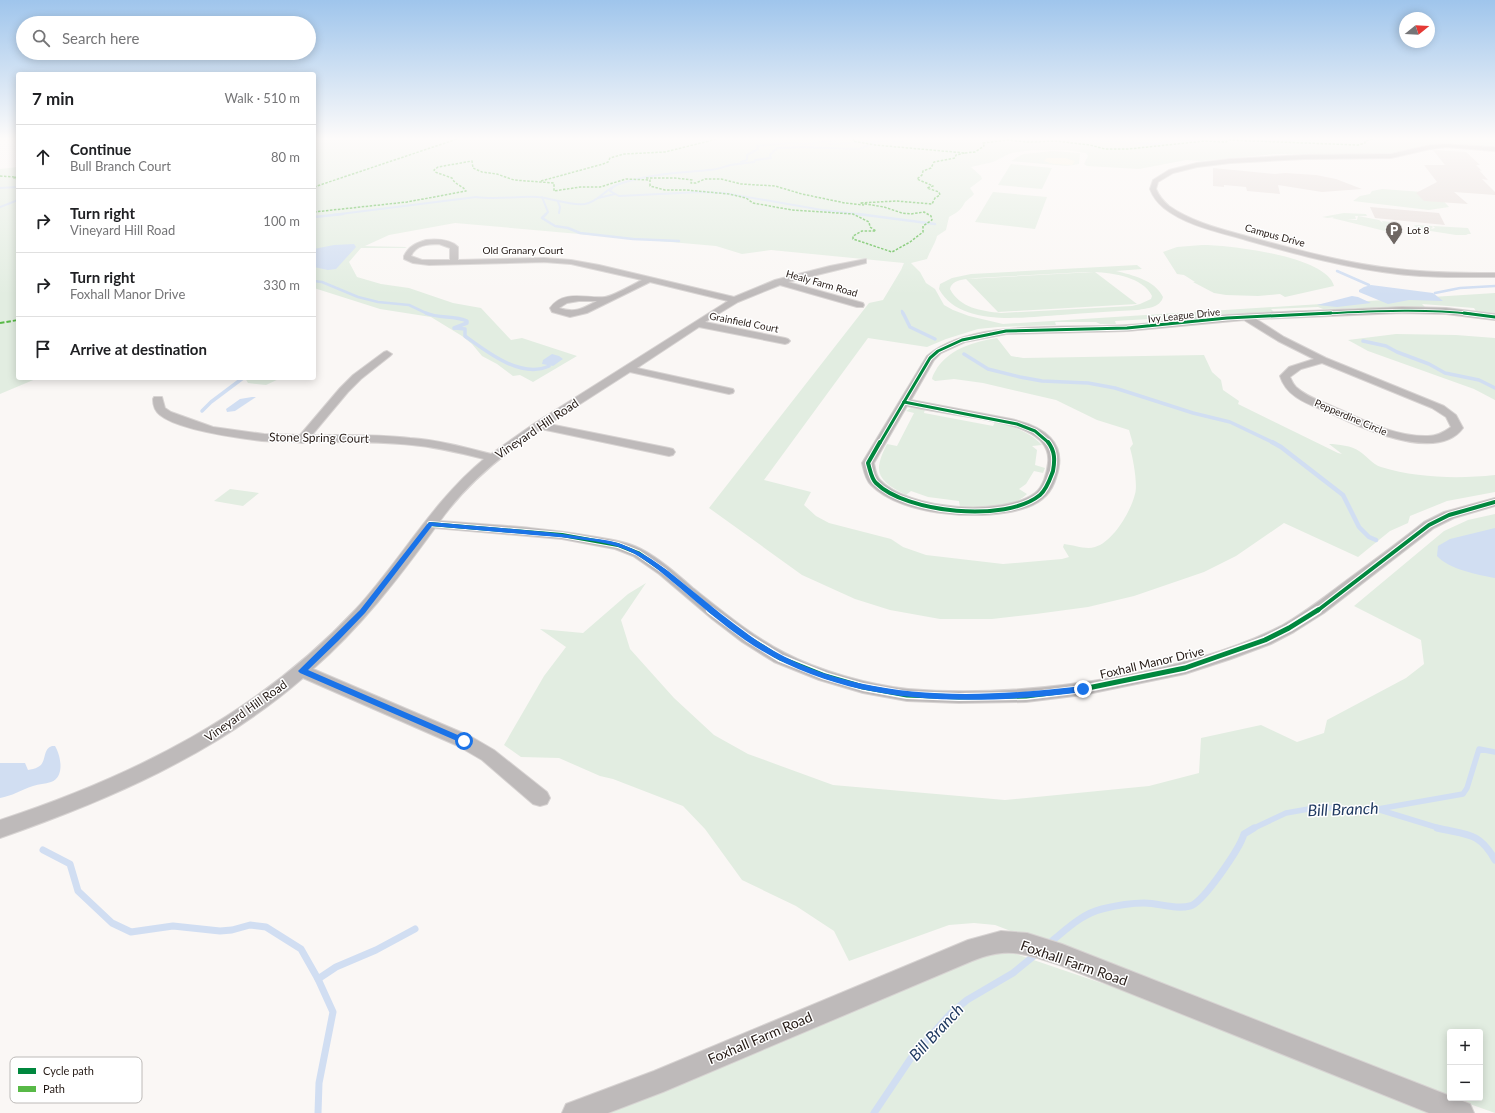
<!DOCTYPE html>
<html lang="en">
<head>
<meta charset="utf-8">
<style>
  :root { --surface:#fff; --page:#f2f2f2; --text:#202124; --muted:#757577; --line:#e0e0e0 }
  body { margin:0; font-family:Lato,sans-serif; background:var(--page); color:var(--text) }
  .controls { position:absolute; right:12px; bottom:12px; display:grid; overflow:hidden; border-radius:4px; box-shadow:0 2px 10px #0003 }
  .controls button { width:36px; height:36px; display:grid; place-items:center; padding:0; border:0; border-bottom:1px solid var(--line); background:var(--surface); color:var(--text); font:20px sans-serif }
  .compass { position:absolute; left:1399px; top:12px; width:36px; height:36px; border-radius:50%; background:var(--surface); box-shadow:0 2px 10px #0003; rotate:72deg }
  .stop { position:absolute; width:12px; height:12px; margin:-9px; border:3px solid #1a73e8; border-radius:50%; background:#fff }
  .stop.end { background:#1a73e8; border-color:#fff; box-shadow:0 1px 4px #0008 }
  .list { margin:0; padding:0; list-style:none }
  h2 { display:flex; justify-content:space-between; align-items:center; height:52px; margin:0; padding:0 16px; font-size:17px }
  h2 small { font-size:13px; font-weight:400; color:var(--muted) }
  .list li { display:grid; grid-template-columns:26px 1fr auto; gap:12px; align-items:center; box-sizing:border-box; height:64px; padding:0 16px; border-top:1px solid var(--line) }
  .list b { display:block; font-size:15px; white-space:nowrap }
  .list p { margin:0; font-size:13px; white-space:nowrap; color:var(--muted) }
  .list em { font-size:13px; font-style:normal; color:var(--muted) }
  .icon { flex:none; width:22px; height:22px; fill:none; stroke:currentColor; stroke-width:2; stroke-linecap:round; stroke-linejoin:round }
  .map { position:relative; flex:none; width:1495px; height:1113px; overflow:hidden }
  .search { position:absolute; background:var(--surface); box-shadow:0 2px 10px #0003; left:16px; top:16px; width:300px; height:44px; display:flex; align-items:center; gap:10px; box-sizing:border-box; padding:0 14px; border-radius:22px; color:var(--muted); font-size:15px }
  .panel { position:absolute; background:var(--surface); box-shadow:0 2px 10px #0003; left:16px; top:72px; width:300px; height:308px; border-radius:4px }
  .map>svg:first-child { display:block }
</style>
</head>
<body>
<div class="map">
<svg width="1495" height="1113" viewBox="0 0 1495 1113">
  <rect width="100%" height="100%" fill="#faf7f5"/>
  <g fill="#e2ede1" fill-rule="evenodd">
    <path d="M314,139H1482L1495,141V148L1455,143L1429,144L1395,153L1380,154H1274L1202,161L1186,160L1139,169L1087,166L1084,164L1088,156L1086,153L1066,150H1034L1011,153L993,162L971,167L981,176L982,179L970,188L974,194C971,198 966,200 964,204C960,211 956,213 949,217L946,230L937,236C936,242 929,253 927,259L911,263L920,272L926,283L935,289L944,305L953,310L969,316L1003,324L1495,293V313L1476,311L1474,308L1422,304L1425,307L1323,309L1318,307L1271,309L1274,312L1227,314L1155,321L1150,319L1115,321L1116,324H1100L1096,322H1055L1056,325L998,327L978,329L946,339L927,347L868,338L764,480L811,492L804,505L816,516L829,523L891,539L903,547L926,555L1003,564L1062,559L1069,557L1063,547L1064,544C1074,545 1086,550 1095,547C1113,542 1131,511 1135,494C1138,485 1133,458 1130,448L1133,444L1129,430L1097,420L1056,400L983,383L954,379L935,381L932,379C933,374 935,372 937,368C951,348 974,342 997,338L1011,356L1023,358L1204,355L1212,372L1221,380L1223,390L1239,401L1238,404L1338,453L1342,454L1329,444C1338,444 1352,446 1359,451C1367,456 1372,464 1381,467C1417,478 1458,479 1495,475V492L1447,501L1410,516L1408,523L1390,531L1358,557L1284,523L1236,556L1204,572L1134,596L1088,607L1036,614L992,619H940L890,610L855,599L802,575L709,508L869,303L883,300L901,270L904,263L771,250L742,254L716,246L455,223L389,235L365,246L407,247L405,248H361L349,262L357,277L381,284L409,288L453,303L481,308L511,340L522,338L577,356L533,382L520,375L513,376L497,364L482,356L472,344L462,336L431,317L380,309L314,288Z"/>
    <path d="M1053,151L1080,153L1079,164L1067,166L1011,161L1023,154Z"/>
    <path d="M1011,164L1052,168L1042,189L998,185Z"/>
    <path d="M18,167V378H38L0,394V169Z"/>
    <path d="M1382,189L1436,193L1449,207L1429,210L1353,201L1360,196L1370,194L1372,191Z"/>
    <path d="M993,192L1047,197L1035,229L975,222Z"/>
    <path d="M1344,213L1366,214L1367,216H1355L1356,219L1347,220H1357L1358,216L1379,220L1383,223L1382,221L1400,223L1401,225H1398L1400,229L1389,232L1332,218L1334,217L1328,218L1322,217Z"/>
    <path d="M1414,225L1432,226L1433,227L1431,229L1435,228L1433,226L1468,228L1471,234H1466L1468,235H1456L1418,229Z"/>
    <path d="M1202,245C1229,245 1327,256 1334,286L1285,297L1280,294L1258,296L1226,295L1214,293L1193,282H1195L1184,275L1177,274L1163,252L1177,247Z"/>
    <path d="M1137,265L1142,269L1116,271C1132,275 1155,280 1163,297C1160,308 1147,308 1138,310C1112,311 1087,313 1061,315C1025,317 960,328 939,289L940,284L952,278L971,274ZM1086,272H1094L967,279L976,278ZM1095,272C1113,273 1143,277 1152,296L1151,299L1140,304L1132,306L1001,313C981,311 960,308 950,289C951,282 959,280 966,279L998,312L1137,304Z"/>
    <path d="M1396,334L1456,335L1495,338V400L1474,389L1368,351L1348,340Z"/>
    <path d="M245,378H281L266,385L248,383Z"/>
    <path d="M911,408L925,409L924,413L993,426L995,422C1012,426 1030,432 1042,445L1032,446L1037,450L1035,465L1045,468L1043,473L1034,471L1026,484L1019,489L1027,494C1014,508 978,508 960,507L959,501L928,497L911,491L906,495C878,481 872,473 887,444L897,446L914,413L906,411Z"/>
    <path d="M230,489L259,493L243,506L214,501Z"/>
    <path d="M1495,514V1113L1453,1098H1480V1032H1450V1097L995,925L974,923L949,925L849,961L834,931L796,906L742,880L705,829L683,806L613,779L600,776L559,758L521,757L504,745L544,676L566,647L540,629L583,633L628,594L646,583L621,620L630,649L674,698L714,735L748,754L833,785L1005,800L1149,786L1199,773L1201,738L1261,725L1297,742L1324,733L1327,720L1406,678L1424,664L1421,640L1354,606L1444,531L1468,520Z"/>
    <path d="M1010,952L1160,1003L1434,1113H598L988,953Z"/>
  </g>
  <path fill="#f9f2dc" d="M1047,158H1065L1075,161L1072,165L1054,164L1044,161Z"/>
  <g fill="#d1def2">
    <path d="M354,244L356,247L336,269L328,270L314,267V249L334,245Z"/>
    <path d="M1371,285L1433,293L1443,301L1409,300L1388,304L1359,292V290L1364,287Z"/>
    <path d="M1352,296L1358,297L1371,303L1337,307L1317,305Z"/>
    <path d="M552,354L559,356L563,359L553,366L542,364L543,360Z"/>
    <path d="M252,397H256L235,411L227,412L226,409L240,399Z"/>
    <path d="M1495,528V578C1479,575 1448,569 1437,556L1438,546L1450,539Z"/>
    <path d="M52,746H55C61,756 65,777 51,782C45,784 39,784 33,786C21,790 12,796 0,798V763H25L28,770C31,769 35,769 38,767C47,763 42,749 52,746Z"/>
  </g>
  <g fill="none" stroke-linecap="round" stroke-linejoin="round">
    <g stroke="#d1def2" stroke-width="2">
      <path d="M928,139H939"/>
      <path d="M954,139H970"/>
      <path d="M1069,139L1157,144L1173,140L1238,139"/>
      <path d="M1250,139L1268,141L1300,139"/>
      <path d="M1325,139L1358,140L1356,139"/>
      <path d="M893,142H903"/>
      <path d="M829,144L873,142"/>
      <path d="M741,162L747,160V155L758,149L757,146L789,143L808,144L845,139"/>
      <path d="M613,187L610,191L619,196L700,192L724,193L822,210L866,215"/>
      <path d="M0,188L18,187"/>
      <path d="M542,197L548,212L545,215"/>
      <path d="M598,198L615,194"/>
      <path d="M558,202L560,207L559,213"/>
      <path d="M0,207L18,200"/>
      <path d="M332,215L476,197C497,200 516,196 537,197C553,198 568,206 585,204C598,202 605,189 619,184C648,174 679,173 709,170C716,170 723,167 730,165C738,164 746,163 754,162L755,160L771,158L770,155L777,148L802,147L859,149L877,142L896,139"/>
    </g>
    <g stroke="#d1def2" stroke-width="2.5">
      <path d="M546,214L542,218L555,226L568,228L580,233L633,239L679,241"/>
      <path d="M858,214L935,224"/>
      <path d="M314,217L343,214"/>
      <path d="M1337,271L1369,285"/>
      <path d="M314,281L322,282L358,297L378,302L409,305L428,314"/>
      <path d="M1435,293L1460,288L1495,286"/>
      <path d="M902,311L903,314"/>
    </g>
    <g stroke="#d1def2" stroke-width="3.5">
      <path d="M426,313C439,319 454,315 467,321V323L454,328"/>
      <path d="M903,313L910,327L935,339"/>
      <path d="M455,328L465,329V336C487,352 521,379 549,366"/>
      <path d="M1363,341L1386,346L1397,352L1429,364L1445,373L1479,380L1495,388"/>
      <path d="M964,354L988,369L1020,377L1042,381L1088,383L1115,388L1193,413L1230,422L1274,443"/>
      <path d="M202,411L211,402L243,378"/>
    </g>
    <path stroke="#d1def2" stroke-width="4.5" d="M1272,442L1281,447L1343,495L1359,527L1369,537L1376,540"/>
    <g stroke="#d1def2" stroke-width="5.5">
      <path d="M1380,810L1442,829"/>
      <path d="M1252,829L1286,813L1320,807L1351,810L1378,809L1463,794L1467,788L1479,749L1495,752"/>
    </g>
    <g stroke="#d1def2" stroke-width="7">
      <path d="M1437,828C1466,835 1479,831 1495,860"/>
      <path d="M43,850L70,864L78,891L112,923L131,932L173,926L220,931L232,930L250,925L266,927L301,949L318,979L333,1012L319,1083L318,1113"/>
      <path d="M1048,944C1065,931 1081,914 1102,909C1114,906 1131,903 1144,903C1160,903 1174,910 1190,906C1203,903 1240,848 1244,834L1254,828"/>
      <path d="M318,979L336,967L376,950L415,929"/>
      <path d="M874,1113L911,1058L950,1014L967,1000L1013,973L1035,955"/>
    </g>
  </g>
  <g fill="#e7dfdc">
    <path d="M1433,150L1466,152L1480,165H1476L1482,171L1479,170L1488,180L1482,179L1495,192V195L1454,192L1468,204L1424,201L1416,193L1437,182L1424,165H1445Z"/>
    <path d="M1213,168L1275,174L1285,173L1316,175L1336,179L1362,189L1322,192L1278,185L1280,194L1247,191L1246,187L1224,185V187L1213,186Z"/>
    <path d="M1370,207L1439,213L1445,225L1375,218Z"/>
  </g>
  <g fill="none" stroke-linecap="round" stroke-linejoin="round">
    <g stroke="#d7d3d2" stroke-width="2">
      <g id="street">
        <path d="M1446,144L1495,147V151L1446,147L1430,149L1391,158L1304,159L1230,163L1197,167L1173,173L1158,182L1156,189C1159,196 1163,201 1169,206C1193,223 1225,230 1253,238C1301,251 1349,264 1398,269C1430,273 1463,273 1495,273V277C1463,277 1430,278 1398,274C1346,268 1296,254 1246,240C1219,232 1187,226 1164,208C1158,203 1153,197 1150,189L1153,180L1169,170L1197,163L1230,159L1304,155L1391,154L1430,145Z"/>
        <path d="M426,240C437,239 450,239 458,247V260L544,258L571,260L599,265L734,297L775,280L830,266L866,259V263L788,282L863,303L864,305L863,307H857L780,285L738,302L705,322L785,338L788,339L790,341L788,343L785,344L699,327L637,368L733,389L734,391L733,393L729,394L630,372L549,424L669,448L673,449L675,452L673,455L669,456L541,429C503,454 467,483 440,521C490,525 540,527 590,536C607,539 625,541 641,549C660,559 677,574 693,588C722,611 752,636 785,653C819,671 870,685 908,689C978,695 1048,689 1117,677C1173,666 1230,652 1281,626C1304,613 1326,596 1347,580C1373,561 1399,542 1424,522L1444,512L1495,498V506L1454,518L1434,528L1324,613L1294,632L1271,644L1231,659L1185,674L1083,695L1026,702L959,703L907,701L863,693L819,680L774,662L742,642L712,619L659,574L633,556L615,549L562,539L435,528C398,579 360,628 313,669L470,736L494,750L547,792L550,798L547,804L540,806L533,804L482,760L458,746L303,678C215,754 109,800 0,838V820C134,776 258,714 356,609C401,560 432,502 484,459C460,453 436,447 412,445C377,441 341,442 306,442L302,443C289,440 275,442 262,441C238,438 178,430 160,415C155,411 153,406 153,399L154,397H162L165,408L171,412L213,427L264,434L300,435L340,388L353,375L384,352L387,351L392,354L390,356L361,379L348,392L312,435C345,435 378,434 410,438C438,440 464,447 491,454L535,423L728,301L650,282L587,313L570,317L552,312L550,308C564,289 586,299 605,297C613,296 634,284 642,280L571,264L544,262L429,265L413,263L404,259V256C409,246 416,243 426,240ZM439,244L450,248V260H422L411,256C416,245 427,244 439,244ZM579,301H597C582,309 575,313 559,308L567,303Z"/>
        <path d="M1402,307L1446,308L1495,314V320L1446,314L1402,313L1256,319L1284,337L1326,358L1444,406L1456,415L1463,428C1438,463 1361,428 1332,414C1312,405 1287,399 1280,376L1289,367L1314,359L1278,341L1244,320L1127,331L1006,334L965,342L941,353L934,360L911,400L1011,419C1043,426 1069,442 1056,478C1052,492 1042,502 1028,507C988,522 902,517 871,485C865,479 864,471 862,463L927,356C971,318 1070,329 1127,325C1160,323 1193,318 1226,315C1285,311 1344,310 1402,307ZM1322,363L1432,408L1446,417L1451,427C1444,432 1437,436 1428,436C1395,437 1364,420 1334,407C1321,401 1307,397 1296,387C1293,384 1292,381 1290,377L1301,369ZM907,406C932,411 957,415 982,419C997,422 1012,424 1026,431C1039,437 1050,447 1048,463C1047,473 1043,487 1035,493C1003,517 908,510 880,480C876,476 875,468 874,463Z"/>
        <path d="M1001,931L1027,933L1062,944L1450,1096V1098H1455L1470,1104L1474,1113H1429L1062,966C1026,954 1009,946 972,961L663,1092L608,1113H562L566,1104L654,1071L968,940Z"/>
      </g>
    </g>
    <use href="#street" fill="#bebaba" fill-rule="evenodd"/>
    <g stroke="#58b947" stroke-width="1.5" stroke-dasharray="2.5 1.5" stroke-linecap="butt">
      <path d="M965,153L975,152L984,146L983,143L1008,140L1029,142L1056,141L1090,145L1105,149H1128L1205,141L1226,142L1228,140L1358,145L1365,143V141L1374,139"/>
      <path d="M0,176L16,177L14,178L18,179"/>
      <path d="M646,178H675L692,180L691,183H696L705,179H721L741,184L775,186L802,194L845,203L864,205"/>
      <path d="M541,181L603,164L608,162L610,158L624,154L665,152L717,139"/>
      <path d="M314,187L457,139"/>
      <path d="M314,212L407,202L466,191C462,185 455,185 452,178L435,172L434,170L438,167L472,161L473,168L482,172L497,174L514,180L554,183V191L580,187H600L626,179L650,180V186L665,190H686L729,194L746,198L753,203L792,210L853,214L869,222L870,227L876,231H862L853,236V239L892,252L910,242L923,232V226L932,220L931,216L924,212L911,214L902,213L884,207L860,203L896,201L932,204L935,198L940,195L939,192L927,188L933,186L917,179L922,175L923,171L931,168L934,162L955,158L956,155L965,153L875,145L853,141L854,139"/>
    </g>
    <path stroke="#58b947" stroke-width="2" stroke-dasharray="4.5 2" stroke-linecap="butt" d="M0,323L18,320"/>
    <g stroke="#fff" stroke-width="3.5">
      <path id="cycleway-far3" d="M1310,314C1364,312 1418,308 1472,314"/>
    </g>
    <g stroke="#fff" stroke-width="5">
      <g id="cycleway-far2">
        <path d="M1464,313L1495,317"/>
        <path d="M904,402L1017,424L1035,431L1049,443"/>
        <path d="M904,402L930,358L938,351L962,340L1006,331L1127,328L1227,318L1331,313"/>
        <path d="M880,443L904,402"/>
      </g>
    </g>
    <g stroke="#fff" stroke-width="6">
      <g id="cycleway-far1">
        <path d="M880,442L868,463C870,469 871,478 876,483C906,513 1006,523 1040,495C1047,489 1050,479 1053,471C1055,460 1055,451 1048,442"/>
        <path d="M430,524L562,535L618,545L638,553L664,571L712,611"/>
        <path d="M1317,611L1429,525L1449,515L1495,502"/>
      </g>
    </g>
    <g stroke="#fff" stroke-width="8">
      <path id="cycleway" d="M710,610L748,638L780,658L825,676L863,687L907,695L959,697L1026,696L1083,689L1185,668L1265,640L1289,628L1318,610"/>
    </g>
    <use href="#cycleway-far3" stroke="#00873e" stroke-width="2"/>
    <use href="#cycleway-far2" stroke="#00873e" stroke-width="3"/>
    <use href="#cycleway-far1" stroke="#00873e" stroke-width="4"/>
    <use href="#cycleway" stroke="#00873e" stroke-width="5"/>
  </g>
  <linearGradient id="sky" x2="0" y2="1"><stop stop-color="#9fc5ec"/><stop offset="0.47" stop-color="#fdfbfa"/><stop offset="1" stop-color="#fdfbfa" stop-opacity="0"/></linearGradient>
  <rect width="1495" height="295" fill="url(#sky)"/>
  <path fill="#1a73e8" d="M430,522C481,527 533,529 583,537C596,539 610,540 621,544C649,554 671,573 694,592C712,607 730,621 749,635C844,704 971,699 1083,686L1086,689L1083,692C968,706 844,708 745,640C722,624 701,606 680,588C661,572 640,553 616,546C590,539 559,537 533,535C499,532 466,529 432,526L365,613L338,641L308,670L467,739L468,741L464,744L300,673L298,671L360,610L428,523Z"/>
  <defs>
    <g id="parking-pin" transform="scale(0.9)"><path d="M0 17L-7.5 6A9.5 9.5 0 1 1 7.5 6Z" fill="#6f6763" stroke="#fff"/><path d="M-3.5-5.5H1a3.5 3.5 0 0 1 0 7H-1V5.5H-3.5ZM-1-3.4V-.6H.8a1.4 1.4 0 0 0 0-2.8Z" fill="#fff"/></g>
  </defs>
  <g fill-rule="evenodd">
    <use href="#parking-pin" x="1394" y="230"/>
  </g>
  <g text-anchor="middle" stroke-width="3" stroke-linejoin="round" paint-order="stroke">
    <g font-size="10" fill="#241914" stroke="#fff" text-anchor="start">
      <text x="1407" y="234">Lot 8</text>
    </g>
    <g font-size="10" fill="#241914" stroke="#fff">
      <text transform="translate(1275 235) rotate(15)" y="4">Campus Drive</text>
      <text x="523" y="254">Old Granary Court</text>
      <text transform="translate(822 283) rotate(16)" y="4">Healy Farm Road</text>
      <text transform="translate(1184 315) rotate(-6)" y="4">Ivy League Drive</text>
      <text transform="translate(744 322) rotate(11)" y="4">Grainfield Court</text>
      <text transform="translate(1351 417) rotate(23)" y="4">Pepperdine Circle</text>
    </g>
    <g font-size="12" fill="#241914" stroke="#fff">
      <text transform="translate(537 429) rotate(-34)" y="4">Vineyard Hill Road</text>
      <text transform="translate(319 438) rotate(1)" y="4">Stone Spring Court</text>
      <text transform="translate(1152 663) rotate(-13)" y="4">Foxhall Manor Drive</text>
      <text transform="translate(246 711) rotate(-35)" y="4">Vineyard Hill Road</text>
    </g>
    <g font-size="14" fill="#241914" stroke="#fff">
      <text transform="translate(1074 963) rotate(19)" y="5">Foxhall Farm Road</text>
      <text transform="translate(760 1038) rotate(-23)" y="5">Foxhall Farm Road</text>
    </g>
    <g font-size="16" font-style="italic" fill="#203a61" stroke="#fff">
      <text transform="translate(1343 809) rotate(-2)" y="6">Bill Branch</text>
      <text transform="translate(936 1032) rotate(-47)" y="6">Bill Branch</text>
    </g>
  </g>
  <rect x="10" y="1057" width="132" height="46" rx="6" fill="#fff" stroke="#bdbab8" stroke-width="1"/>
  <rect x="18" y="1068" width="18" height="6" fill="#00873e"/>
  <rect x="18" y="1086" width="18" height="6" fill="#58b947"/>
  <g font-size="11" fill="#241914">
    <text x="43" y="1075">Cycle path</text>
    <text x="43" y="1093">Path</text>
  </g>
</svg>
<div class="controls">
<button>+</button>
<button>−</button>
</div>
<svg class="compass" viewBox="-18 -18 36 36"><path d="M0-13l5 13h-10z" fill="#e53935"/><path d="M0 13l5-13h-10z" fill="#757577"/></svg>
<div class="stop" style="left:464px;top:741px"></div>
<div class="stop end" style="left:1083px;top:689px"></div>
<div class="search"><svg class="icon" aria-label="search" viewBox="0 0 24 24"><circle cx="10" cy="10" r="6"/><path d="M15 15l6 6"/></svg>Search here</div>
<section class="panel">
<h2>7 min<small>Walk · 510 m</small></h2>
<ul class="list">
<li><svg class="icon" aria-label="ahead" viewBox="0 0 24 24"><path d="M12 20V5M6 11l6-6 6 6"/></svg><div><b>Continue</b><p>Bull Branch Court</p></div><em>80 m</em></li>
<li><svg class="icon" aria-label="right" viewBox="0 0 24 24"><path d="M7 20v-9h11M14 6l5 5-5 5"/></svg><div><b>Turn right</b><p>Vineyard Hill Road</p></div><em>100 m</em></li>
<li><svg class="icon" aria-label="right" viewBox="0 0 24 24"><path d="M7 20v-9h11M14 6l5 5-5 5"/></svg><div><b>Turn right</b><p>Foxhall Manor Drive</p></div><em>330 m</em></li>
<li><svg class="icon" aria-label="arrive" viewBox="0 0 24 24"><path d="M6 21V4h12l-3 4 3 4H6"/></svg><div><b>Arrive at destination</b></div></li>
</ul>
</section>
</div>
</body>
</html>
